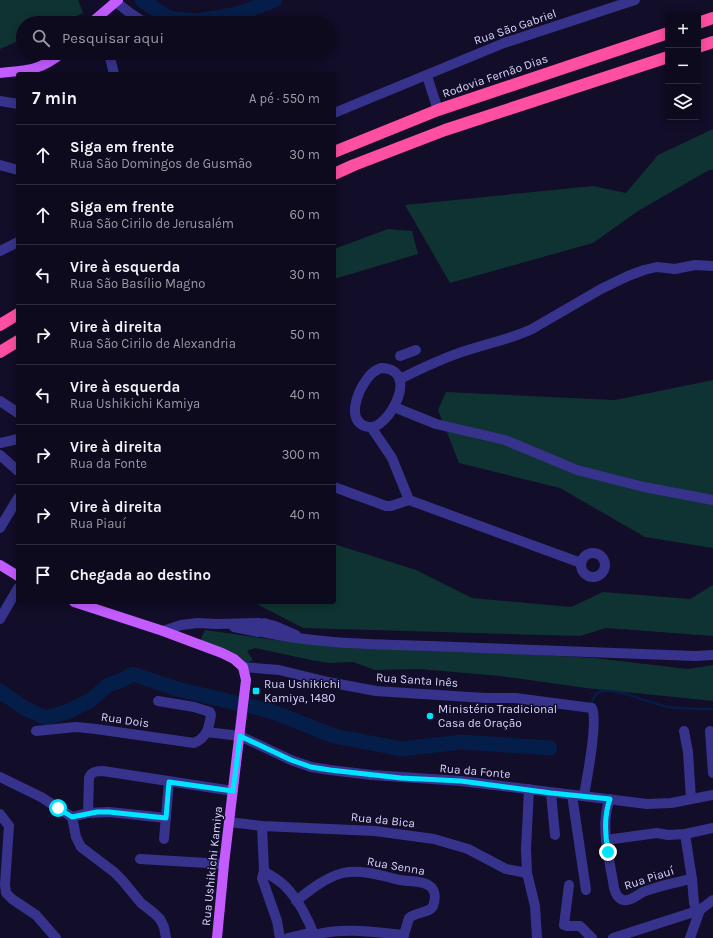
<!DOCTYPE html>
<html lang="pt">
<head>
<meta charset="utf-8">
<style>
  :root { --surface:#0e0a1e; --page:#1c182b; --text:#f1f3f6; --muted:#9b9aa4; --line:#2e2b3c }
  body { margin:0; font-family:Karla,sans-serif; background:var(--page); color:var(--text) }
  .controls { position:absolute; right:12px; top:12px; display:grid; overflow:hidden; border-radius:4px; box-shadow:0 2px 10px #0003 }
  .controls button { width:36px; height:36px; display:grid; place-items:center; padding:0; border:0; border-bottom:1px solid var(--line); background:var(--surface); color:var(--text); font:20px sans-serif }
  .stop { position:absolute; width:12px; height:12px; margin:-9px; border:3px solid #00e4ff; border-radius:50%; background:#fff }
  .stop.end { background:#00e4ff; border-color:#fff; box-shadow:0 1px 4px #0008 }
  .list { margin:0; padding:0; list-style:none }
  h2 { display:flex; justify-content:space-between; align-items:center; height:52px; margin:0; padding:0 16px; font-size:17px }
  h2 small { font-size:13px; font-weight:400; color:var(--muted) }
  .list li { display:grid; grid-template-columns:26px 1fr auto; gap:12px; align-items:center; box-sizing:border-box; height:60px; padding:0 16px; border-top:1px solid var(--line) }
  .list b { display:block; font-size:15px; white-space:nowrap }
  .list p { margin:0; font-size:13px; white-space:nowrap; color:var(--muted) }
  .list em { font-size:13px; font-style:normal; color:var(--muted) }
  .icon { flex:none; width:22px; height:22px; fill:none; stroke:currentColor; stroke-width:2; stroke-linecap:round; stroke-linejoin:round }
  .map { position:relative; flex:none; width:713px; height:938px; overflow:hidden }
  .search { position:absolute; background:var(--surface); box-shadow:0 2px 10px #0003; left:16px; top:16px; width:320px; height:44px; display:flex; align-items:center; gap:10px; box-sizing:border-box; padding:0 14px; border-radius:22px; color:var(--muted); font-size:15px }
  .panel { position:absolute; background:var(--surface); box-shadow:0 2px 10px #0003; left:16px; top:72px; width:320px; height:532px; border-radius:4px }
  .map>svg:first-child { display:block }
</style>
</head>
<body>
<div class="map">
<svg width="713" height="938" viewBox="0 0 713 938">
  <rect width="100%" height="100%" fill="#120d28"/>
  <g fill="#0f3332">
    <path d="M0,0H78L83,13L61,23H23V39L0,49Z"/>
    <path d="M713,129V170H709L638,211L593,243L450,283L405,205L593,186L626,193L658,155Z"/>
    <path d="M388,229L412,231L418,254L334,279V249Z"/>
    <path d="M713,380V548L645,537L560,488L459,463L438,410L446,392L615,400Z"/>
    <path d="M334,544L416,570L472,598L571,607L603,592L690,599L713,585V636L606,628L580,636L303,628L253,602H334Z"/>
    <path d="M205,630L282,641L352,643L467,651L594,658L688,669L713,665V701L586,688L500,676L419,669L375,670L353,662L329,663L311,660L255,648L247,651L253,660L244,664L200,641Z"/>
  </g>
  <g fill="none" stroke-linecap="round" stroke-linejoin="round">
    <path stroke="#051d49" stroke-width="2.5" d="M590,705C593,700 594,695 599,692C614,686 653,705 669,707C683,709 699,709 713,709"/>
    <g stroke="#051d49" stroke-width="15">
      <path d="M142,0L168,18L197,21L238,14L275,0"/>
      <path d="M0,691L24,708L46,718L69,711L91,700L108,685L122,680L133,674L177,689L236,703"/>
      <path d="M251,706L273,712L334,736L402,749L461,742L550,748"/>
    </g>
    <g stroke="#37338c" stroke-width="10">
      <path d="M116,2L130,13L145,23"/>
      <path d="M109,53L114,74"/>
      <path d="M427,76L438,110"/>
      <path d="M0,101L18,104"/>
      <path d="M334,113L504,43L635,0"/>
      <path d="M0,165L18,170"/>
      <path d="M0,251L18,242"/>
      <path d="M400,356L416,350"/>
      <path d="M381,368C422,369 388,430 369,427C344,423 358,391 367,379C371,373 376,370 381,368Z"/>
      <path d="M400,379C422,368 445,357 468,350C489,343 511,339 532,329L601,289L628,276L644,270L657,267L675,269L695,265L713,266"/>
      <path d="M0,401L18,413"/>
      <path d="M394,407L436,424L505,440L577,470L644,487L713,500"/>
      <path d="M371,427L392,458L409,500"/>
      <path d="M0,443L18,439"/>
      <path d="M0,455L18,471"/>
      <path d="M334,487L386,506H391L409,500L581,563"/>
      <path d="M0,528L18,498"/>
      <circle cx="593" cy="565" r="12"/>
      <path d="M0,619L18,588"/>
      <path d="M264,623L275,626L296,635"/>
      <path d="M234,627L258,632"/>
      <path d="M163,631L181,625L198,623L216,624L259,623"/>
      <path d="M263,632C317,644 373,644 429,646C517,650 606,653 695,656L713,655"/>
      <path d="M243,667L279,670L328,682L376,691L485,698H515L592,708C598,721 587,779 584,795"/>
      <path d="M36,731L76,727L96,729L194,743C207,738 209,727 211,715L210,712L194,707L158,701"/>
      <path d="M684,731L688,752L691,799"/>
      <path d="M710,731L713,773"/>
      <path d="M207,732L240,736L291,760L311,767L330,770L372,775L461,781L647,804L671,803L713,795"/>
      <path d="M0,777L41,797L72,817"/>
      <path d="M529,789L526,849L527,873L535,906L537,938"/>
      <path d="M551,793L555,835"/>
      <path d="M572,795L586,890"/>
      <path d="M610,799C599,825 610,860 614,888C615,892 617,898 623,900C630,902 637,895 643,892C655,887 673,883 686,880L692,879"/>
      <path d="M88,813L109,812L166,818"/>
      <path d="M0,814L9,826"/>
      <path d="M72,817L88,813L89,778C91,771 98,771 103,771L233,791"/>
      <path d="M72,817L76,837L81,847L114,872L122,880L141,903L155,914L160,919L164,927L166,938"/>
      <path d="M229,822L262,826L375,831L434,839L468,849L506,869L527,873"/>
      <path d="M9,826L5,884L6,893L12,899L36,915L56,938"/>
      <path d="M262,826L264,871L262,878L277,921L280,938"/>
      <path d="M685,834L692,879L694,903L697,911"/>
      <path d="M164,839L169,782"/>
      <path d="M606,840L657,833L668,835L685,834L713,828"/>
      <path d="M140,859L224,864"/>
      <path d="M264,871C271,876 279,880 285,886C298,899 309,920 315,938"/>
      <path d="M569,885L564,925L567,926H580L592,938"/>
      <path d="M296,901C310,890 326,877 343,873C361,869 383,876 400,880C410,882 425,880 432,888C436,893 435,901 433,906C430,913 416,912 409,918L403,938"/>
      <path d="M314,935C344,927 374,932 404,935"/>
      <path d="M288,938L313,932"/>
      <path d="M613,938L700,910L713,900"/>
      <path d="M690,938L700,910"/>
    </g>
    <g stroke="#c35bff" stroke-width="10">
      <path d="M91,23L118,0"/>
      <path d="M0,73C28,70 39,71 62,53"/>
      <path d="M0,565L18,576"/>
      <path d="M74,602L163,631L222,653L234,659L243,667L246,680L224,864L217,938"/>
    </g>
    <g stroke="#ff4fa2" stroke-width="12">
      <path d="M698,23L713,18"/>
      <path d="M698,47L713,42"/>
      <path d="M334,152L438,110L668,33"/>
      <path d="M334,174L354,165L445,130L668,57"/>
      <path d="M0,325L18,314"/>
      <path d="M0,352L18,341"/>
    </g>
  </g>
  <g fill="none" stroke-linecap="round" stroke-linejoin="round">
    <path stroke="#00e4ff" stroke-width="5" d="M58,808L72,817L97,812H109L166,818L169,782L233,791L240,736L291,760L311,767L330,770L401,778L461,781L551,793L610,799C604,815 605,835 608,852"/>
  </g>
  <g fill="#00e4ff" stroke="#120d28" stroke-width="1.5">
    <rect x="252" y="687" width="8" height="8" rx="2"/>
    <circle cx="430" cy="716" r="4"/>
  </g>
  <g text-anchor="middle" stroke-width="3" stroke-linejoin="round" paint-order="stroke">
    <g font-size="12" fill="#d9d4ff" stroke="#120d28">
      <text transform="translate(515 27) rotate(-19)" y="4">Rua São Gabriel</text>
      <text transform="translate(495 76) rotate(-19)" y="4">Rodovia Fernão Dias</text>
      <text transform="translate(417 680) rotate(4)" y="4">Rua Santa Inês</text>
      <text transform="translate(125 720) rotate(8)" y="4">Rua Dois</text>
      <text transform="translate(475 771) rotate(5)" y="4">Rua da Fonte</text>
      <text transform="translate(383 820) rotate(6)" y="4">Rua da Bica</text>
      <text transform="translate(212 866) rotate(-84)" y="4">Rua Ushikichi Kamiya</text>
      <text transform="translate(396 866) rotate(10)" y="4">Rua Senna</text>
      <text transform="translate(649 878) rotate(-18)" y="4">Rua Piauí</text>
    </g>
    <g font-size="12" fill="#d9d4ff" stroke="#120d28" text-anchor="start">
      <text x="264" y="688">Rua Ushikichi<tspan x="264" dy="14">Kamiya, 1480</tspan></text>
      <text x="438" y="713">Ministério Tradicional<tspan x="438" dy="14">Casa de Oração</tspan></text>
    </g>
  </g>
</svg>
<div class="controls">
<button>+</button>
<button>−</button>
<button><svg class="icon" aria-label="layers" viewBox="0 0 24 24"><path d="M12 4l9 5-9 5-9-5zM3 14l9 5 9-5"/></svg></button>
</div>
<div class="stop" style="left:58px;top:808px"></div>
<div class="stop end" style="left:608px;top:852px"></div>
<div class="search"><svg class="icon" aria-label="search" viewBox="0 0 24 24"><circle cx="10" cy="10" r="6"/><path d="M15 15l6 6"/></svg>Pesquisar aqui</div>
<section class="panel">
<h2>7 min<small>A pé · 550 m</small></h2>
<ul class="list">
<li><svg class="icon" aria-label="ahead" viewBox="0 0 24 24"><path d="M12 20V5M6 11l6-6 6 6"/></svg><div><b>Siga em frente</b><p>Rua São Domingos de Gusmão</p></div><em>30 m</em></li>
<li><svg class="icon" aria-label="ahead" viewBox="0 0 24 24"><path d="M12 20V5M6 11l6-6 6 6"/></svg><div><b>Siga em frente</b><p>Rua São Cirilo de Jerusalém</p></div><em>60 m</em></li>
<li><svg class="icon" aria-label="left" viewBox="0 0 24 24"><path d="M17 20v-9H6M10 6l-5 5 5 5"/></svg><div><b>Vire à esquerda</b><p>Rua São Basílio Magno</p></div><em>30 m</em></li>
<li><svg class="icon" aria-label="right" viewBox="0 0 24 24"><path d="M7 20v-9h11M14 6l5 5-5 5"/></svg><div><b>Vire à direita</b><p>Rua São Cirilo de Alexandria</p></div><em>50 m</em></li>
<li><svg class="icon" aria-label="left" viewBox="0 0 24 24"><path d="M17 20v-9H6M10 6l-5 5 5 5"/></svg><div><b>Vire à esquerda</b><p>Rua Ushikichi Kamiya</p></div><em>40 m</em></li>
<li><svg class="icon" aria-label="right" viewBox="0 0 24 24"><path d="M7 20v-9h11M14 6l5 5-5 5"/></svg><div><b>Vire à direita</b><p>Rua da Fonte</p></div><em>300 m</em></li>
<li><svg class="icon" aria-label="right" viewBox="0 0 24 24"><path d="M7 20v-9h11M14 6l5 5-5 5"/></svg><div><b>Vire à direita</b><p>Rua Piauí</p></div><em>40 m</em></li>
<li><svg class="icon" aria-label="arrive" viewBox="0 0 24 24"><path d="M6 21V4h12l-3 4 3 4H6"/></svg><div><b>Chegada ao destino</b></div></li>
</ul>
</section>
</div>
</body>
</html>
